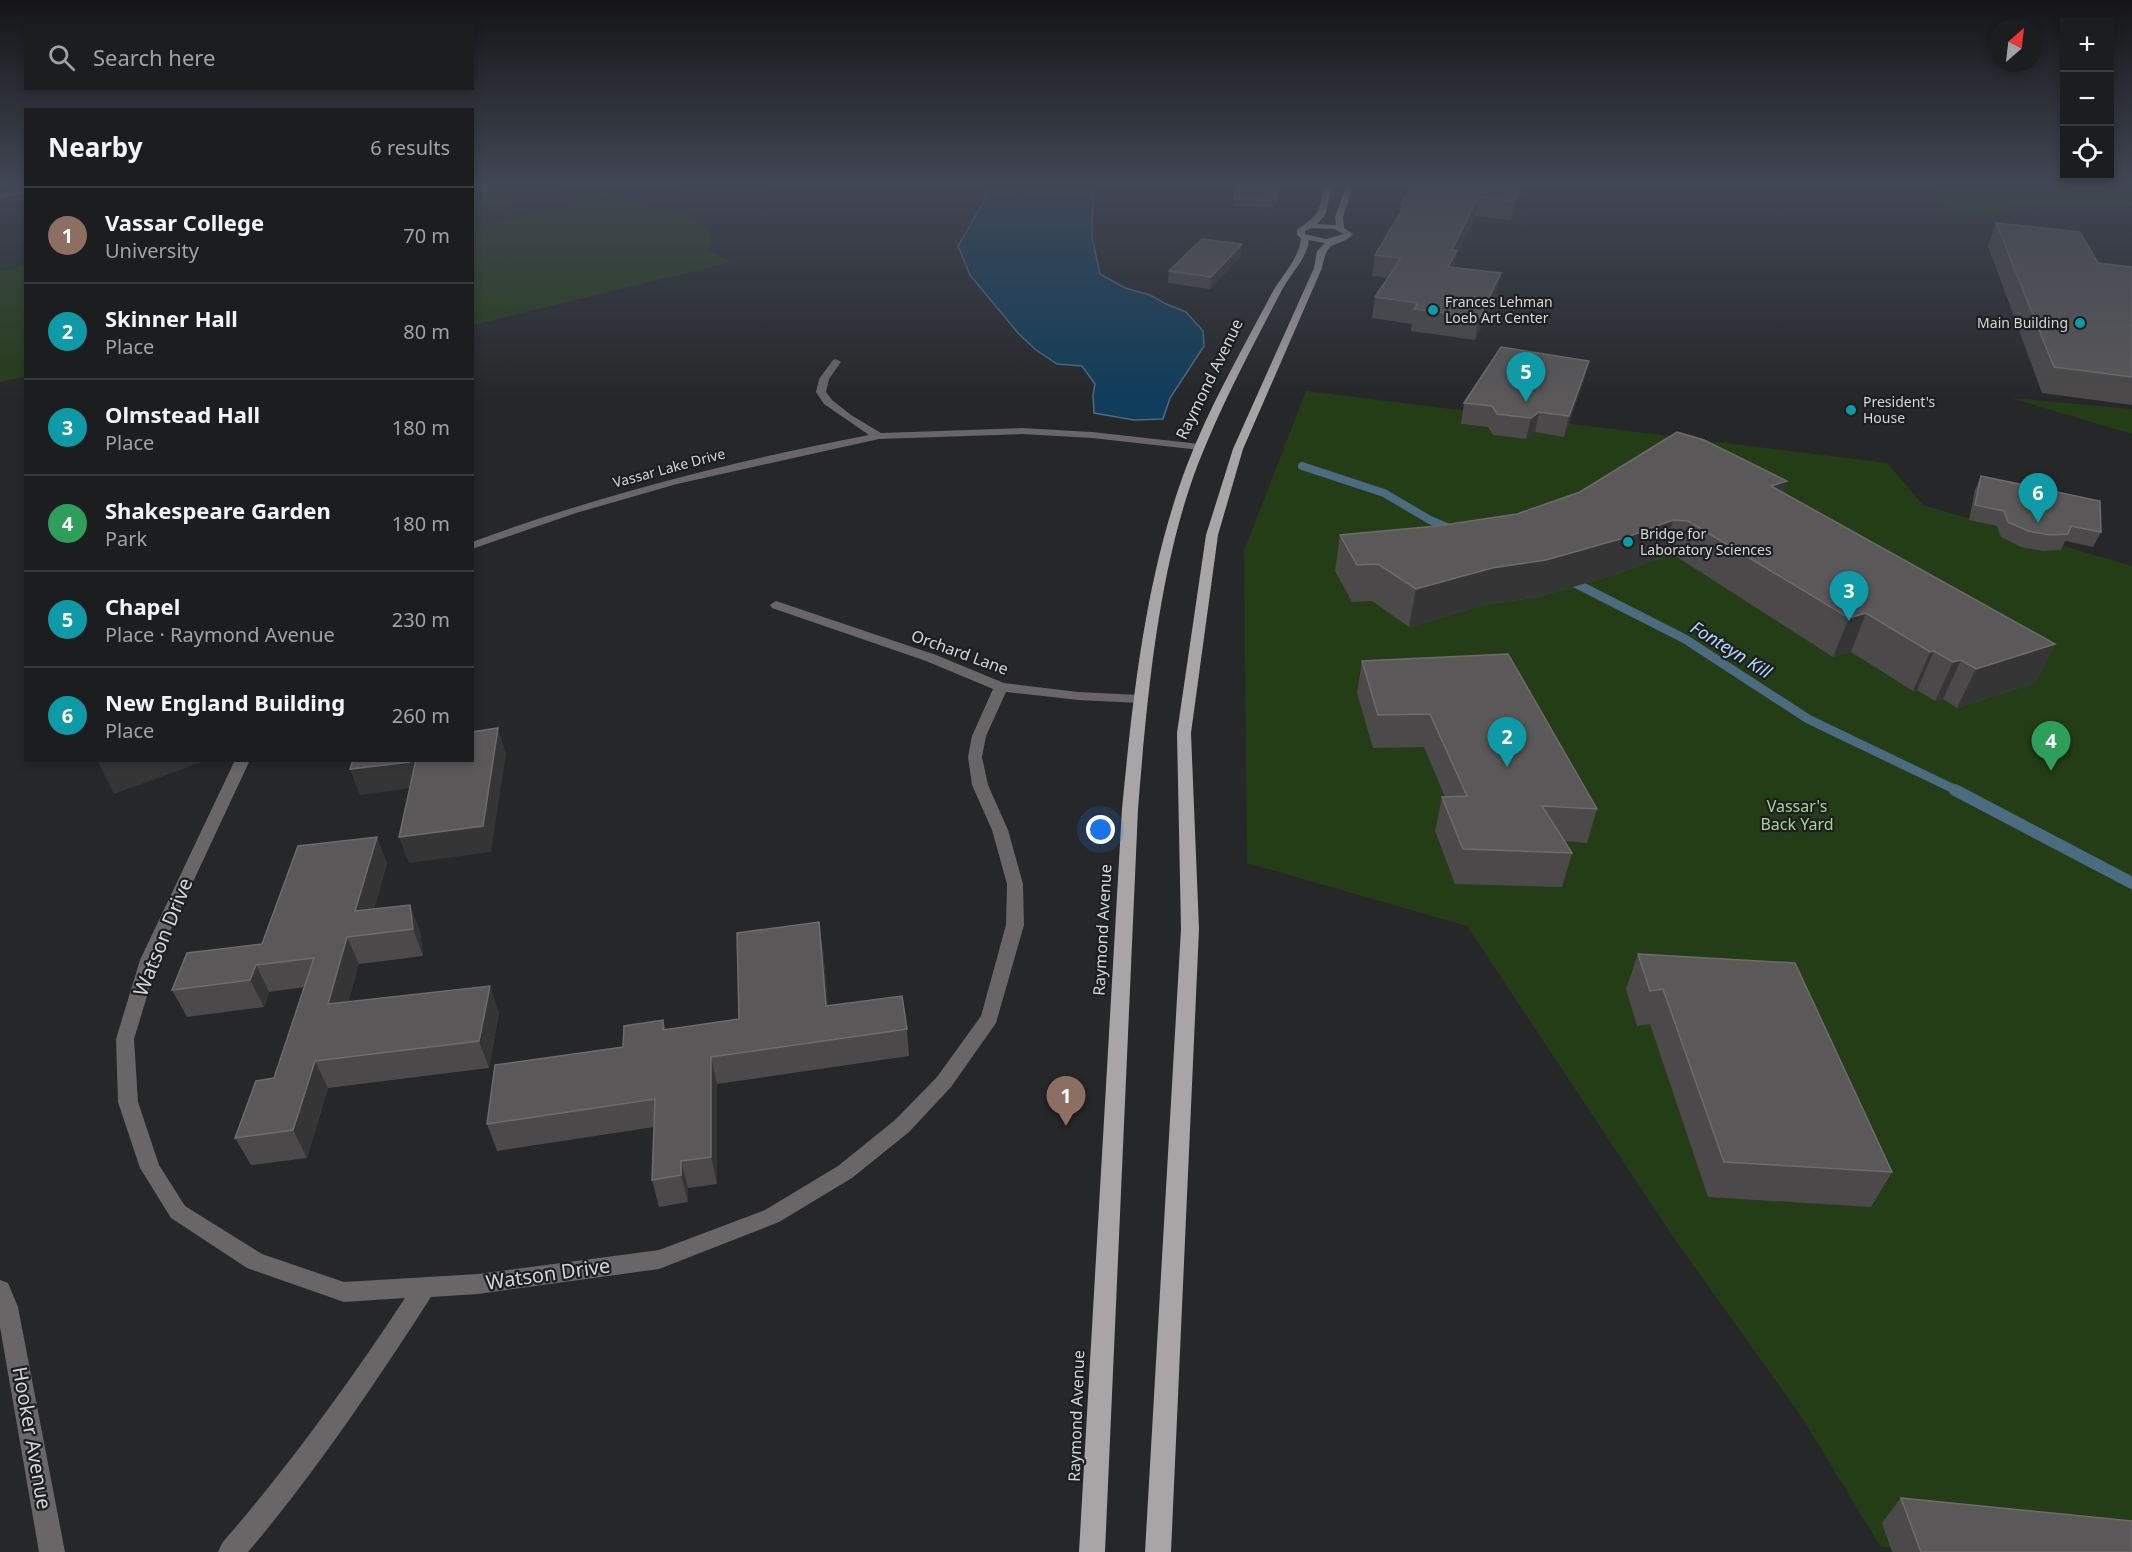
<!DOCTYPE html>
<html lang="en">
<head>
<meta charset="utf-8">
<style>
  :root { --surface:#1c1d1f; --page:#252628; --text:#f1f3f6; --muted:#a0a2a4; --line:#3a3b3d; --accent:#83bcfb }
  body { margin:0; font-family:"Noto Sans",sans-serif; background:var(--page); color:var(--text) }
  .controls { position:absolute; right:18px; top:18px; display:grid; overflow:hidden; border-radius:0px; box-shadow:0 3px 9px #0003 }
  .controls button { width:54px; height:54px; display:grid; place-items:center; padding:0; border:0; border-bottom:2px solid var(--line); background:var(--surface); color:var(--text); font:30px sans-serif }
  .compass { position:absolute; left:1988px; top:18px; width:54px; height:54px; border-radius:50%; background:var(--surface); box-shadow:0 3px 9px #0003; rotate:28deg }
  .you { position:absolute; left:1101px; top:830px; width:21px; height:21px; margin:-15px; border:4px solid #fff; border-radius:50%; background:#1a73e8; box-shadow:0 0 0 9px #1a73e833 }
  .badge { display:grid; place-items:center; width:39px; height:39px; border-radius:50%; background:var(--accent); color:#fff; font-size:20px; font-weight:700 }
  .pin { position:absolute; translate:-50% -50px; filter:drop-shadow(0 2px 3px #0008) }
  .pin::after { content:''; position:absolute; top:32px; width:21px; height:18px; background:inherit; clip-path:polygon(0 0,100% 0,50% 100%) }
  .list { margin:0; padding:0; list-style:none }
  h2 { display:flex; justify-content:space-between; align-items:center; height:78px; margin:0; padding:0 24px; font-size:26px }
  h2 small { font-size:20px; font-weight:400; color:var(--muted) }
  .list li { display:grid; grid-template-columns:39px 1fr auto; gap:18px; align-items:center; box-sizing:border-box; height:96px; padding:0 24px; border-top:2px solid var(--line) }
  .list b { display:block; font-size:22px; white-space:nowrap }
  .list p { margin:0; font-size:20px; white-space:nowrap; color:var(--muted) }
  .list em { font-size:20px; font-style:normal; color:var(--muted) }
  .icon { flex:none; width:33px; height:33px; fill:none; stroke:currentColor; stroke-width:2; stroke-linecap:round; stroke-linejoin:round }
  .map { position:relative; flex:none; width:2132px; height:1552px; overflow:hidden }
  .search { position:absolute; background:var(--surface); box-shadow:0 3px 9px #0003; left:24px; top:24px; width:450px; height:66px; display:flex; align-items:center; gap:15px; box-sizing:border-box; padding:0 21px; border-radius:0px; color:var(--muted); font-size:22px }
  .panel { position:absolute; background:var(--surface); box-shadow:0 3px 9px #0003; left:24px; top:108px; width:450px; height:654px; border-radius:0px }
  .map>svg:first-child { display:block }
</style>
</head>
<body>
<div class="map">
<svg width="2132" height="1552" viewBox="0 0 2132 1552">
  <rect width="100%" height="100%" fill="#262729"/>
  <g fill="#253d17">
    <path d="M473,183H544L561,192L473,210Z"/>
    <path d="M614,183H891L882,187L735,191L625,189Z"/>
    <path d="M1938,183H2132V206L2017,205L1995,216L1946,211Z"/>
    <path d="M606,199C622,207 733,209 707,250L732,262L473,325V227Z"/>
    <path d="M25,266V377L0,382V271Z"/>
    <path d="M1306,391L1887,463L1923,505L2132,566V1552H1913L1880,1546L1803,1419L1676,1241L1467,926L1247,863L1244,551Z"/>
    <path d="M2011,398L2132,409V434Z"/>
  </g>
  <path fill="#103d5b" stroke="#4b6b80" stroke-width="1.5" d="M985,183H1093L1092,237L1100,274L1125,288L1150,295L1164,303L1186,312L1203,331L1204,346L1170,398L1163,419L1134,420L1094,413L1093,395L1095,384L1082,366L1057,364L1036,350L1018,333L970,275L958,246L987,196Z"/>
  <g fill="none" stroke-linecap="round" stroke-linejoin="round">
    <path stroke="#4b6b80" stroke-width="8" d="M1302,466L1384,493L1430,520L1456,531"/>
    <path stroke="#4b6b80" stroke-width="9" d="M1567,579L1685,639L1808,719L1958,791"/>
    <path stroke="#4b6b80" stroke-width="12" d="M1955,790L2132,883"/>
    <g fill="#686667" fill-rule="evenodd">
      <path d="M26,190V194L0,198V194Z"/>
      <path d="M836,359L841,362L829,379L826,392L832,400L851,415L881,433L1022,428L1092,432L1200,444L1205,447L1200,450L1092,438L1022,434L879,439L677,484L576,513L472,549V542C602,494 734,461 869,435L824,404L816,392L819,379L833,360Z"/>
      <path d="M776,601L936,655L1004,683L1078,692L1140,695L1147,699L1140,703L1078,700L1006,692L986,736L982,757L988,785L1008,830L1023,884L1024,925L996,1023L951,1087L909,1132L852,1178L779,1222L659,1269L478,1294L431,1297C374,1385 316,1472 248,1552H218L222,1543C289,1466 349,1383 405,1298L344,1302L247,1268L171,1218L140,1168L118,1102L116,1039L140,960L235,760H250L170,931L158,960L134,1039L138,1102L159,1165L185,1206L262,1254L344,1282L478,1274L659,1250L765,1210L838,1166L895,1120L937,1077L981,1016L1006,925L1007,884L992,830L972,785L968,757L972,736L993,689L926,661L772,608L770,605Z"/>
      <path d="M0,1280L8,1283L18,1307L65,1552H39L0,1327Z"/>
    </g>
    <path fill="#a8a5a6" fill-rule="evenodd" d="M1325,183H1332L1326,214L1317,224L1336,225L1335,217L1347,183H1354L1343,217L1344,228L1353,234C1336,251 1328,235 1322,268L1243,449L1218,535L1191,733L1199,929L1171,1552H1145L1181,929L1177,733L1206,535L1233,449L1314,268L1317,251L1325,243L1309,240C1307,258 1292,272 1283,288C1253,345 1222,403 1198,464C1158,569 1147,698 1138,809L1105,1552H1079L1122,809C1133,695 1146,573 1187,465C1210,405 1242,350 1272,293C1282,275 1299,259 1301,238L1297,235V230C1322,212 1318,213 1325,183ZM1312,228L1334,229L1344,234L1326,239L1305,234V231Z"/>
  </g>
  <g fill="#4b4949">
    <path d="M1232,183H1278L1275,208L1233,206L1237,184H1231Z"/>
    <path d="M1525,183L1511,220L1475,216L1456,255L1454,267L1497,294L1475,340L1411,331L1412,324L1372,318L1375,297L1388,278L1372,276L1375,255L1400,213L1401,204Z"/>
    <path d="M1996,223L2098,263L2132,267V405L2042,393L1988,246Z"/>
    <path d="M1241,256L1210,289L1168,283L1169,271Z"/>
    <path d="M1584,380L1564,437L1535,432L1526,439L1493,435L1488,427L1461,424L1464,403Z"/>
    <path d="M1981,476L2101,532L2093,547L2065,541L2061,550L2043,551L2021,547L2001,537L1997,526L1969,520L1975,490Z"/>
    <path d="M1787,481L1783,493L2055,644L2035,683L1957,708L1943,699L1935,701L1917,690L1913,691L1851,652L1833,657L1677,557H1663L1617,574L1538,597L1484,605L1409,627L1372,601L1352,602L1335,571L1340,535L1437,526Z"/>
    <path d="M1362,661L1597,809L1587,843L1564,841L1572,853L1562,887L1455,884L1435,831L1442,797H1445L1424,747L1373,748L1357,693Z"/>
    <path d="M387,863L374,909L420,931L423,956L359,964L348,1002L499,1012L489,1068L328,1088L307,1158L251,1165L235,1138L274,1078L305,987L269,992L264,1007L187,1017L172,990L262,944Z"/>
    <path d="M823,949L828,1006L907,1029L909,1056L717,1084V1184L688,1188V1202L659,1207L652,1180L654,1127L497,1151L487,1124L623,1047L663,1020L666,1030L739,1019Z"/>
    <path d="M1638,954L1892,1172L1871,1207L1708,1197L1650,1024L1637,1026L1626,989Z"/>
    <path d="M1901,1498L2132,1552H1892L1882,1523Z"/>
  </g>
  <g fill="#363536">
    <path d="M1522,183H1525L1511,220L1514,201Z"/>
    <path d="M1478,197L1475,216L1456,255L1453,271L1445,288L1452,250Z"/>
    <path d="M1242,244L1241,256L1210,289L1211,277Z"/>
    <path d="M1501,273L1497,294L1475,340L1479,318Z"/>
    <path d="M1589,361L1584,380L1564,437L1569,416Z"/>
    <path d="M1539,412L1535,432L1526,439L1531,418Z"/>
    <path d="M1787,481L1775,517L1771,486Z"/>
    <path d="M1673,520L1663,557L1617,574L1538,597L1484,605L1409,627L1416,589L1492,568Z"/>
    <path d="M1866,613L1851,652L1833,657L1849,618Z"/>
    <path d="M2055,644L2035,683L1957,708L1976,669Z"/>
    <path d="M1934,651L1917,690L1913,691L1930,652Z"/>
    <path d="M1961,660L1943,699L1935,701L1953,662Z"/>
    <path d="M498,728L506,754L491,852L409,863L399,837Z"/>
    <path d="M97,760H207L114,794Z"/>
    <path d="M411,760H425L419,787L360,795L350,769Z"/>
    <path d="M377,837L387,863L367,935L355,911Z"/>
    <path d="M410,905L420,931L423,956L413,929Z"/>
    <path d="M819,922L823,949L830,1033L826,1006Z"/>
    <path d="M347,937L359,964L340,1031L328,1004Z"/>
    <path d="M256,965L269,992L264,1007L250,980Z"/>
    <path d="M490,986L499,1012L489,1068L479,1041Z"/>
    <path d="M711,1057L717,1084V1184L711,1157Z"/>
    <path d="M315,1061L328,1088L307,1158L293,1130Z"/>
    <path d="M681,1161L688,1188V1202L681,1175Z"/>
  </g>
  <g fill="#5a5858" stroke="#6d6c6c" stroke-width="1.5">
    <path d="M1237,183H1278L1276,201L1234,199Z"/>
    <path d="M1415,183H1522L1514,201L1478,197L1452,250L1457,251L1448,267L1501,273L1479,318L1414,309L1418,303L1375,297L1401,258L1375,255L1405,205L1401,204Z"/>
    <path d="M1996,223L2080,232L2098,263L2132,267V326L2131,325L2132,328V377L2054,367Z"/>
    <path d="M1202,239L1242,244L1211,277L1169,271Z"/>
    <path d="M1501,347L1589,361L1569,416L1539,412L1531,418L1497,414L1492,406L1464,403Z"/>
    <path d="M1677,432L1704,440L1787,481L1771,486L2055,644L1976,669L1961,660L1953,662L1934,651L1930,652L1866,613L1849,618L1688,521L1673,520L1627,537L1546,560L1492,568L1416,589L1378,564L1357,565L1340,535L1437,526L1517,514L1580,492Z"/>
    <path d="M1981,476L2100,501L2101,532L2071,526L2068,534L2050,535L2028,531L2008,522L2004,511L1975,505Z"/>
    <path d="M1508,654L1597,809L1542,806L1572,853L1463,849L1442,797L1467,796L1430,714L1378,715L1362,661Z"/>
    <path d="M498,728L483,826L399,837L416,760H472V732Z"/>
    <path d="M353,760H411L410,762L350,769Z"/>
    <path d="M377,837L355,911L410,905L413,929L347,937L328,1004L490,986L479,1041L315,1061L293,1130L235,1138L256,1081L274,1078L314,958L256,965L250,980L172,990L187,953L262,944L298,846Z"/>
    <path d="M819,922L826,1006L902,996L907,1029L711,1057V1157L681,1161V1175L652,1180L655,1099L487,1124L495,1065L623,1047L624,1026L663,1020V1030L739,1019L737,933Z"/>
    <path d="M1638,954L1795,963L1892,1172L1724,1162L1663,989L1650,991Z"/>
    <path d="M1901,1498L2132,1521V1552H1921Z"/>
  </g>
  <linearGradient id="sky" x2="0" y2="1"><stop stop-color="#151517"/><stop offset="0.46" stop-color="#414754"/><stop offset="1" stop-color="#414754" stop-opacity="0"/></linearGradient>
  <rect width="2132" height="400" fill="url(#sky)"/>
  <g fill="#0f9aa8" stroke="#1d1e20" stroke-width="2">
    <circle cx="1433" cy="310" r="6"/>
    <circle cx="2080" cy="323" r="6"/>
    <circle cx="1851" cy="410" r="6"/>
    <circle cx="1628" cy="542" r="6"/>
  </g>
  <g text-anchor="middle" stroke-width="4.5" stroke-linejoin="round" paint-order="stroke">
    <g font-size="14" fill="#d5d6d8" stroke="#1d1e20" text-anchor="start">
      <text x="1445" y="307">Frances Lehman<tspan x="1445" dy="16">Loeb Art Center</tspan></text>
      <text x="2068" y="328" text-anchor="end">Main Building</text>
      <text x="1863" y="407">President's<tspan x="1863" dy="16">House</tspan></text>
      <text x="1640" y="539">Bridge for<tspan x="1640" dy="16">Laboratory Sciences</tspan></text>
    </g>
    <g font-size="14" fill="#d5d6d8" stroke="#1d1e20">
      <text transform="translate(669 468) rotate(-15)" y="5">Vassar Lake Drive</text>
    </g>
    <g font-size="16" fill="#d5d6d8" stroke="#1d1e20">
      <text transform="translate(1209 379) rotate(-64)" y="6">Raymond Avenue</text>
      <text transform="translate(960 652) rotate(20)" y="6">Orchard Lane</text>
      <text transform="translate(1102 930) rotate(-87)" y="6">Raymond Avenue</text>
      <text transform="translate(1076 1416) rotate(-88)" y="6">Raymond Avenue</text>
    </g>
    <g font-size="16" fill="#a8d391" stroke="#1d1e20">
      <text x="1797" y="812">Vassar's<tspan x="1797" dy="18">Back Yard</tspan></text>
    </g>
    <g font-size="18" font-style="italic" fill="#b0d7f7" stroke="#1d1e20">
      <text transform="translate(1731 650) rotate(32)" y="6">Fonteyn Kill</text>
    </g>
    <g font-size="20" fill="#d5d6d8" stroke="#1d1e20">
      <text transform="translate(163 937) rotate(-68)" y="7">Watson Drive</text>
      <text transform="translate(548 1274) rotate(-8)" y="7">Watson Drive</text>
      <text transform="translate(32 1438) rotate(80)" y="7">Hooker Avenue</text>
    </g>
  </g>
</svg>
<div class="controls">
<button>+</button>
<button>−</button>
<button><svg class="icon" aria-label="locate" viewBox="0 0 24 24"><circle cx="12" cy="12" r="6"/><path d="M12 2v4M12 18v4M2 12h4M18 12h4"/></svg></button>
</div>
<svg class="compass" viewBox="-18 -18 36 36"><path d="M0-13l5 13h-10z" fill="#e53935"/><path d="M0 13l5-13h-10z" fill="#a0a2a4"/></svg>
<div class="you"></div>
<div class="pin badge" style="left:1066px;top:1126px;background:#8d6e63">1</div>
<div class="pin badge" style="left:1507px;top:767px;background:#0f9aa8">2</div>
<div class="pin badge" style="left:1849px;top:621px;background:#0f9aa8">3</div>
<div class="pin badge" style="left:2051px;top:771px;background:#2e9e5b">4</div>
<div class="pin badge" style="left:1526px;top:402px;background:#0f9aa8">5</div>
<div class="pin badge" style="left:2038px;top:523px;background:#0f9aa8">6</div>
<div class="search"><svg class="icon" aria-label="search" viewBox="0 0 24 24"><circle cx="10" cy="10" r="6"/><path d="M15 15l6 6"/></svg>Search here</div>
<section class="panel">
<h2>Nearby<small>6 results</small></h2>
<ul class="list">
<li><span class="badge" style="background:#8d6e63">1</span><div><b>Vassar College</b><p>University</p></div><em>70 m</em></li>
<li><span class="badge" style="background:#0f9aa8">2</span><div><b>Skinner Hall</b><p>Place</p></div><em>80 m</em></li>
<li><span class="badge" style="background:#0f9aa8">3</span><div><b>Olmstead Hall</b><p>Place</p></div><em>180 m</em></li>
<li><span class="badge" style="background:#2e9e5b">4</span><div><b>Shakespeare Garden</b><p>Park</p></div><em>180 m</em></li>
<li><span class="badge" style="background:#0f9aa8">5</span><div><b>Chapel</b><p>Place · Raymond Avenue</p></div><em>230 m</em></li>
<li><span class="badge" style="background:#0f9aa8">6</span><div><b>New England Building</b><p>Place</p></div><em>260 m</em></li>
</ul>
</section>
</div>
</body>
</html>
